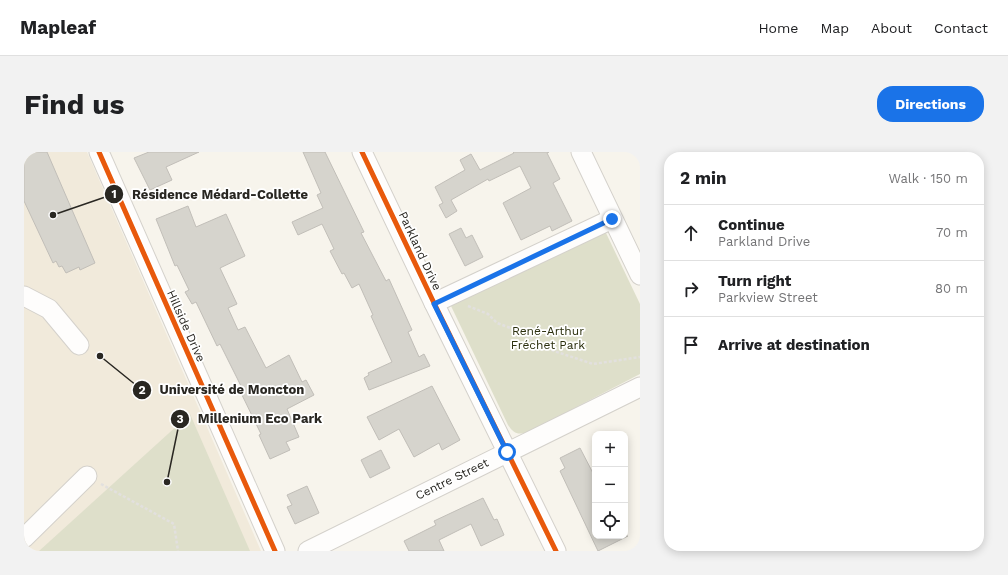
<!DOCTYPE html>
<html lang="en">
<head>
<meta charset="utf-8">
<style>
  :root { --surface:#fff; --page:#f2f2f2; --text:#202124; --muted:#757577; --line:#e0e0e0; --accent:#1a73e8 }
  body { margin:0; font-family:"Work Sans",sans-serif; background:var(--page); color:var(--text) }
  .controls { position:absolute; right:12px; bottom:12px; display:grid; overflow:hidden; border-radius:8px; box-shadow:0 2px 10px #0003 }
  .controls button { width:36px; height:36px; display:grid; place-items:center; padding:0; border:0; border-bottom:1px solid var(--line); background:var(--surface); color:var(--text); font:20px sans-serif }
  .stop { position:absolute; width:12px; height:12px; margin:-9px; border:3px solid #1a73e8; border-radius:50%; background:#fff }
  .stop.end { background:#1a73e8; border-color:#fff; box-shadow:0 1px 4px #0008 }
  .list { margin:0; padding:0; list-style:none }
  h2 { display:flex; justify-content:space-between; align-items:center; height:52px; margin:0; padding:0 16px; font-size:17px }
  h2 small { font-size:13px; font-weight:400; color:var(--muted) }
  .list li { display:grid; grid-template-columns:26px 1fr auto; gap:12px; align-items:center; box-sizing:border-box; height:56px; padding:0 16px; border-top:1px solid var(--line) }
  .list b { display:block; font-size:15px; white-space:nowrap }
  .list p { margin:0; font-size:13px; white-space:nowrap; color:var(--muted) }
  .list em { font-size:13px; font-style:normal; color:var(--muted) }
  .icon { flex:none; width:22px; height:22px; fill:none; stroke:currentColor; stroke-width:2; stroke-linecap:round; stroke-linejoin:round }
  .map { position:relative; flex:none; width:616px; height:399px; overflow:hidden; border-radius:16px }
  header { display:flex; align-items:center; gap:24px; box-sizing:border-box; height:56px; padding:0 20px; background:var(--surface); border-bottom:1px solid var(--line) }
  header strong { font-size:19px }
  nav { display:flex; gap:22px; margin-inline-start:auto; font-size:14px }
  .intro { display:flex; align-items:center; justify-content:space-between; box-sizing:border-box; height:96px; padding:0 24px }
  h1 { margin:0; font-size:28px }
  .button { padding:10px 18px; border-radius:16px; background:var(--accent); color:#fff; font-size:14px; font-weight:700 }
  main { display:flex; gap:24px; padding:0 24px }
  aside { flex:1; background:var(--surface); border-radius:16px; box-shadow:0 2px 10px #0003 }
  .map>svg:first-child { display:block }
</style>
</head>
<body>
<header>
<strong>Mapleaf</strong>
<nav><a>Home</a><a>Map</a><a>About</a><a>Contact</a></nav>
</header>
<div class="intro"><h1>Find us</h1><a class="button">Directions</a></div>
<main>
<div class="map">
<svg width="616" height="399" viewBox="0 0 616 399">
  <rect width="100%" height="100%" fill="#f7f4ec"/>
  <path fill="#f1eadb" d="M0,0H63L237,399H0Z"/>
  <g fill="#dedfca">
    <path d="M576,79L582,81L616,152V222L504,280C494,283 490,282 484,273L427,154L431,149Z"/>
    <path d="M166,262L226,399H15Z"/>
  </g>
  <g fill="#d6d4cd" stroke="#c1beb8">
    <path d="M0,0H23L71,111L56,118L55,115L42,121L38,114L35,115L32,109L29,111L0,49Z"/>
    <path d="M125,0H175L142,15L148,28L126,38L110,6Z"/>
    <path d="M279,0H301L340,80L337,81L362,129L365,127L388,178L384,180L395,205L400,202L406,214L345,238L340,226L345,223L344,221L368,210L347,164L349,163L335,132L328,136L320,121L318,122L306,99L310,97L298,72L274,83L268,70L299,56L293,43L297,41Z"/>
    <path d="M489,0H525L523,1L536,27L529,31L548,69L528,79L526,74L497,88L479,51L507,36L496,14L465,29L464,27L427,48L433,59L422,66L415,53L419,51L411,35L441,18L436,8L447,2L456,18L490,1Z"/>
    <path d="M164,54L172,75L202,62L221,104L196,116L213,152L204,156L214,178L221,175L242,216L265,203L278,230L282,228L290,243L263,257L275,285L262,290L266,298L246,307L235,283L237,282L217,241L220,240L196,192L193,194L172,150L168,152L161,140L165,138L153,113L151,114L132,67Z"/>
    <path d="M437,76L442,86L448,83L459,105L441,114L425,82Z"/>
    <path d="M408,234L436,288L418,298L415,291L390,305L375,277L355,288L343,265Z"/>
    <path d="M556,296L571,325V384H604L574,399L536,319L541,316L536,306Z"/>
    <path d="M357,298L366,316L346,326L337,308Z"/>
    <path d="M283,334L295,361L271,372L263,355L268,353L263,343Z"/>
    <path d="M459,346L470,368L473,367L480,383L457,394L447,372L415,388L420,399H385L380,389L412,373L410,369Z"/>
  </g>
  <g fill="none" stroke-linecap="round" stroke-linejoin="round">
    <g stroke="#d4d1cb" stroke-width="21">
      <g id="minor">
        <path d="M75,0L251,399"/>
        <path d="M338,0L410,151L532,399"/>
        <path d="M557,0L616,123"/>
        <path d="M0,144L25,157L55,193"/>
        <path d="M410,151L588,67"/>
        <path d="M0,386L63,324"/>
        <path d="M284,399L616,235"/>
      </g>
    </g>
    <g stroke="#e2e0de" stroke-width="2.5" stroke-dasharray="3 2" stroke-linecap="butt">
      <path d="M444,154L464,162L473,171L492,178L530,199L569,212L616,205"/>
      <path d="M77,332L150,372L154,399"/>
    </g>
    <use href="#minor" stroke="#fefdfc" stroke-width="19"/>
    <g stroke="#fff" stroke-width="8">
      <g id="cycleway">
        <path d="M75,0L251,399"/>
        <path d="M338,0L410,151L532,399"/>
      </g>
    </g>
    <use href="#cycleway" stroke="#e8590c" stroke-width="5"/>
  </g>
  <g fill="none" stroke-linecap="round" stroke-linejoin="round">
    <path stroke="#1a73e8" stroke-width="5" d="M483,300L410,152L588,67"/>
  </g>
  <g text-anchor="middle" stroke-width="3.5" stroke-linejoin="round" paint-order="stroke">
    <g font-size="12" fill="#292722" stroke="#fff">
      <text transform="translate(396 99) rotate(65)" y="4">Parkland Drive</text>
      <text transform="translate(162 174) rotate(66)" y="4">Hillside Drive</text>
      <text transform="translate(428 327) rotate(-26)" y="4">Centre Street</text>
    </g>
    <g font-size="12" fill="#2b2f0d" stroke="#fff">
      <text x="524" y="183">René-Arthur<tspan x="524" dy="14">Fréchet Park</tspan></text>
    </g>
  </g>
  <path fill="none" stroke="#292722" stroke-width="1.5" d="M29 63L90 42M76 204L118 238M143 330L156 267"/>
  <g fill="#292722" stroke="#fff" stroke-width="1.5">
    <circle cx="29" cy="63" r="4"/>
    <circle cx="76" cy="204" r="4"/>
    <circle cx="143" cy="330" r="4"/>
    <circle cx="90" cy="42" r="10"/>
    <circle cx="118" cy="238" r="10"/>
    <circle cx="156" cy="267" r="10"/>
  </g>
  <g font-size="12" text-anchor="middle" font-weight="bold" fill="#fff">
    <text x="90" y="46">1</text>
    <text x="118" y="242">2</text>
    <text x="156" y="271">3</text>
  </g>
  <g font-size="13" text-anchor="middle" font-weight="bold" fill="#292722" stroke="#fff" stroke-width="3.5" stroke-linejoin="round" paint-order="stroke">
    <text x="196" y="47">Résidence Médard-Collette</text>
    <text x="208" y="242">Université de Moncton</text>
    <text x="236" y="271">Millenium Eco Park</text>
  </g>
</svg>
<div class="controls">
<button>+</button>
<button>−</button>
<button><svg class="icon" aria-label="locate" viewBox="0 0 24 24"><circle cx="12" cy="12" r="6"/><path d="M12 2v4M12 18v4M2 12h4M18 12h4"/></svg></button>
</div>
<div class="stop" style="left:483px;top:300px"></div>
<div class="stop end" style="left:588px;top:67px"></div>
</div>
<aside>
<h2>2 min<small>Walk · 150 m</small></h2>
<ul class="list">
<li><svg class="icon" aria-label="ahead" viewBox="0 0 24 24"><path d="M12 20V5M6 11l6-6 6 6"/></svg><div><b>Continue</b><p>Parkland Drive</p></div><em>70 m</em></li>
<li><svg class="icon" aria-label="right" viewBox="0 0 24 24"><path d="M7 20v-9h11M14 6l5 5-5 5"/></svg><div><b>Turn right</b><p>Parkview Street</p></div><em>80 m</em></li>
<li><svg class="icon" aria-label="arrive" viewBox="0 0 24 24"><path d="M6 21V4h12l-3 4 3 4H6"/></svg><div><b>Arrive at destination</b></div></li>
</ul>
</aside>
</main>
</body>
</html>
